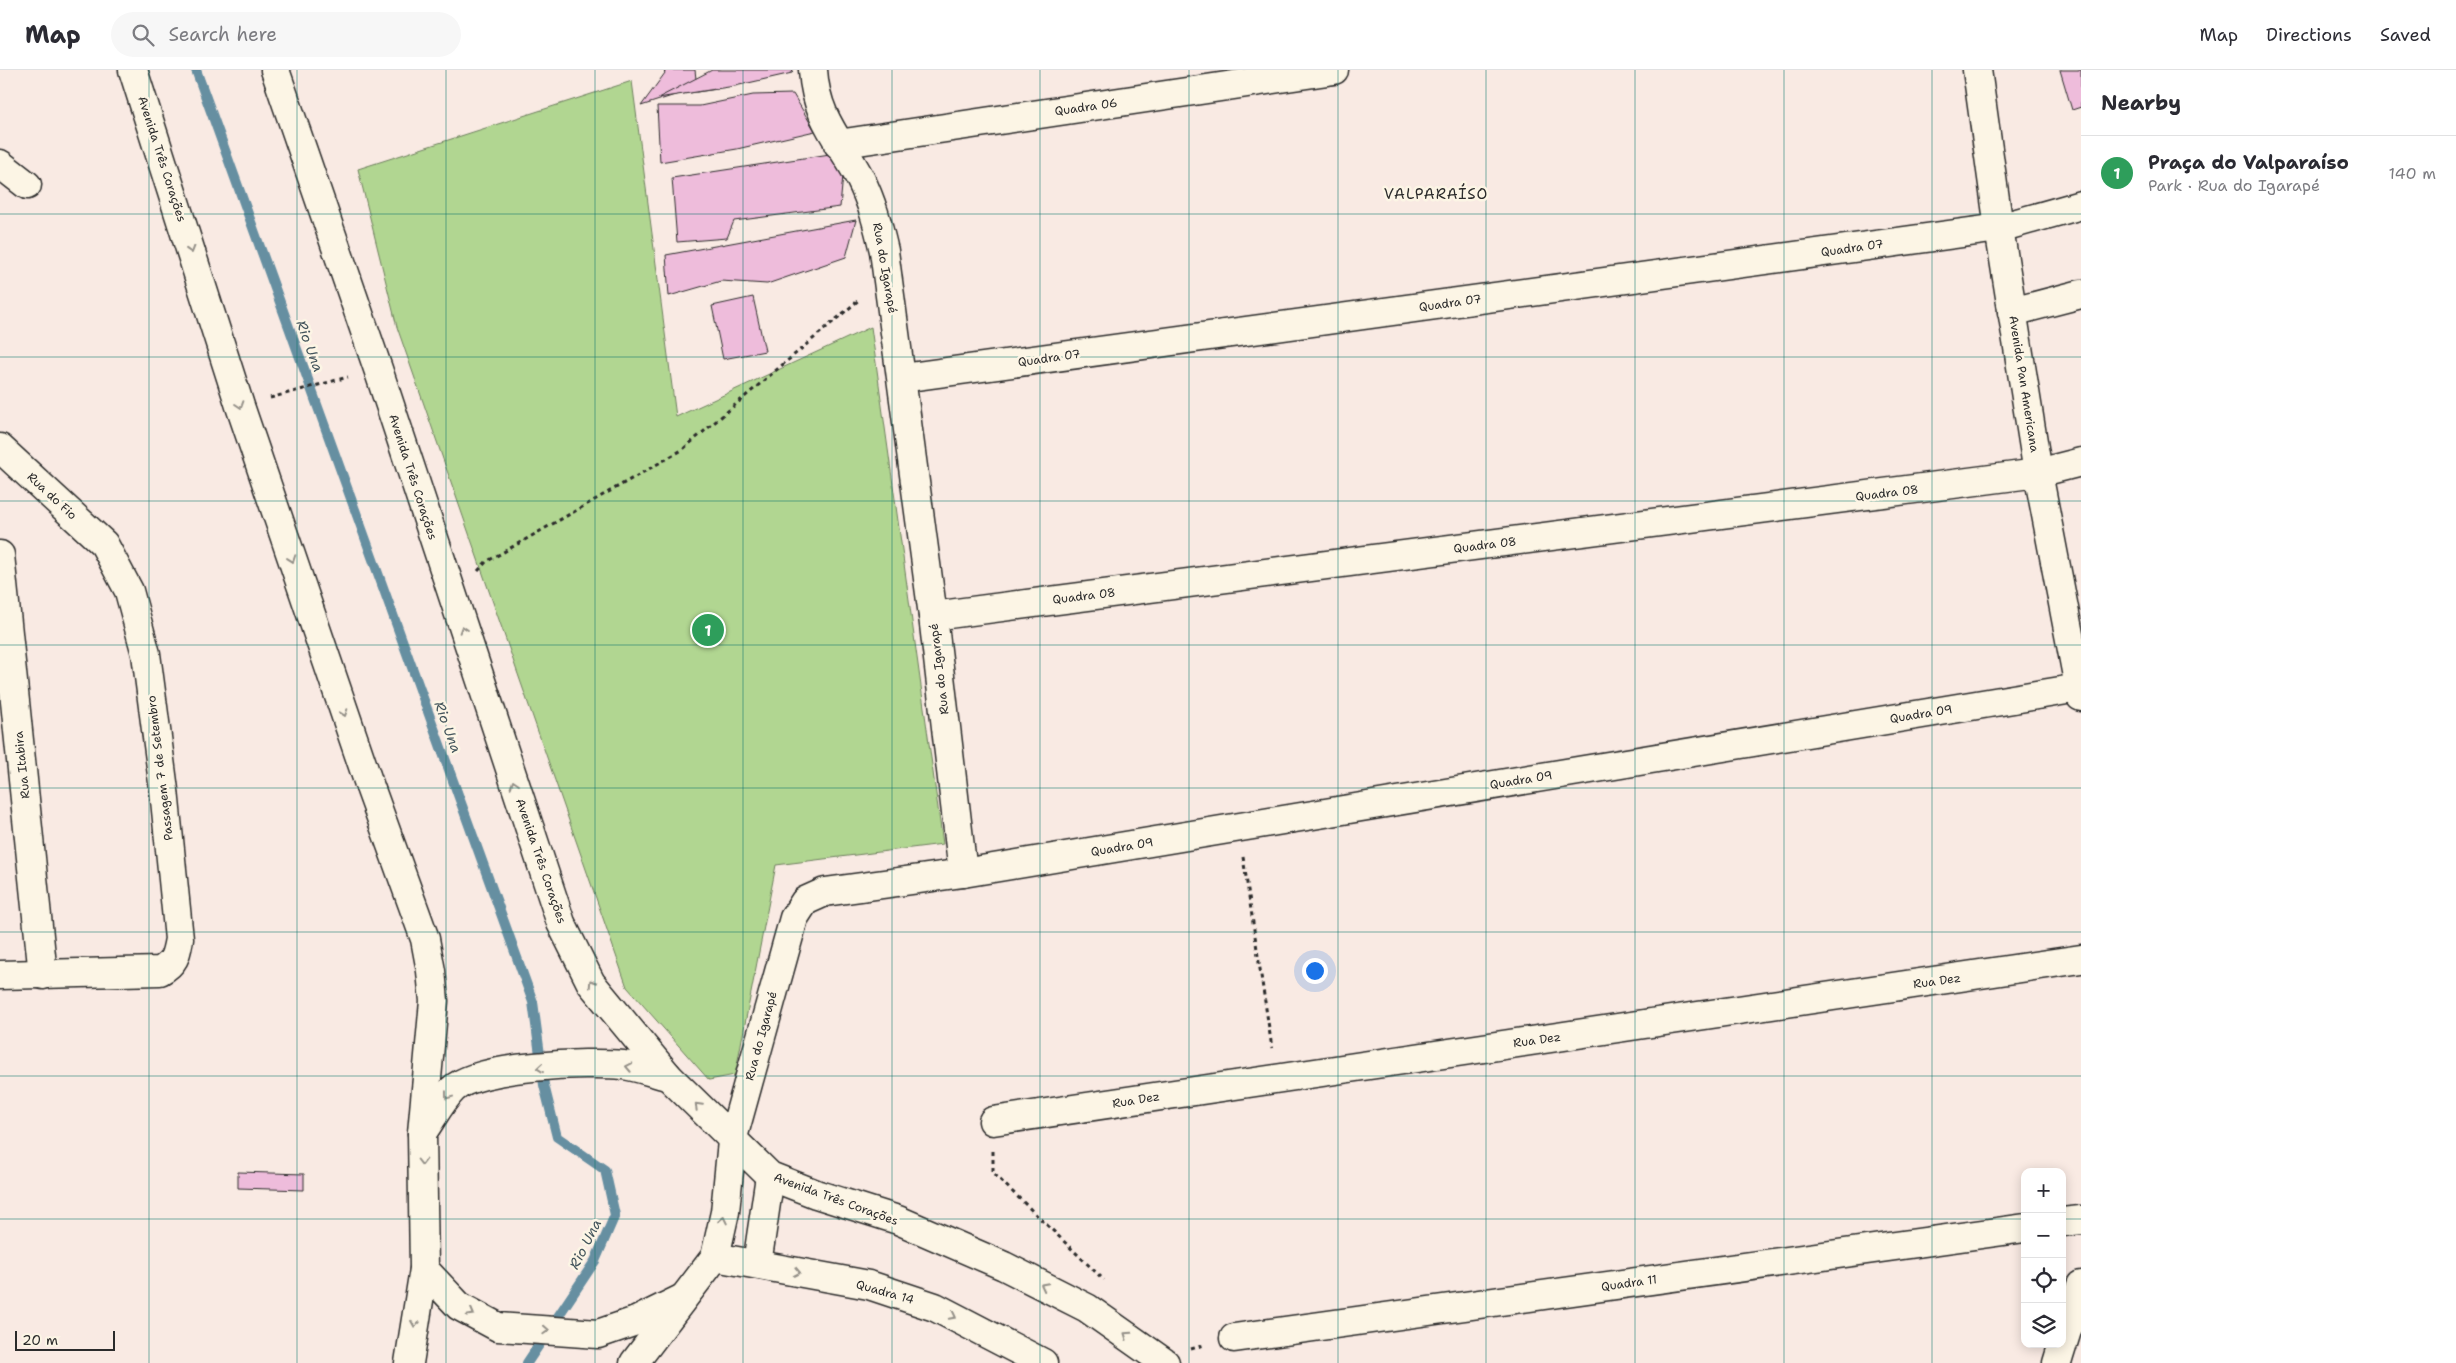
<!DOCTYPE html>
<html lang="en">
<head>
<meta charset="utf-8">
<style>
  :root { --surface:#fff; --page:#f7f7f7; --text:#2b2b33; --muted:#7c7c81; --line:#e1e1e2; --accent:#1f6fb2 }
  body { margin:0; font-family:"Shantell Sans",sans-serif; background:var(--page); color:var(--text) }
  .controls { position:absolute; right:15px; bottom:15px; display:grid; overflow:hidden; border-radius:10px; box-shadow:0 2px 12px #0003 }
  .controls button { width:45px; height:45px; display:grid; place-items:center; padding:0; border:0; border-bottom:1px solid var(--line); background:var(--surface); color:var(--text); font:25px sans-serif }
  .scale { position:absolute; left:15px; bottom:12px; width:100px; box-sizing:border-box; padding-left:5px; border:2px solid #2b2b2b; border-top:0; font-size:14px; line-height:18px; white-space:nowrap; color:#2b2b2b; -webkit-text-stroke:4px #fcf5e5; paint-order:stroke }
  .you { position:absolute; left:1314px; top:900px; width:18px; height:18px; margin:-12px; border:4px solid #fff; border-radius:50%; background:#1a73e8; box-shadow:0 0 0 8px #1a73e833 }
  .badge { display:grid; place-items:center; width:32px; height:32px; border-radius:50%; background:var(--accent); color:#fff; font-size:16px; font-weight:700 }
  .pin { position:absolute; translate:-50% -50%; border:2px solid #fff; box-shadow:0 1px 5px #0006 }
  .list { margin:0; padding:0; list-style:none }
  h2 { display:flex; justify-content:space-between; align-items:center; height:65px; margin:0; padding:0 20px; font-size:21px }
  h2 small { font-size:16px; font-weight:400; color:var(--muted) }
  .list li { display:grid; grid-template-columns:32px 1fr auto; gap:15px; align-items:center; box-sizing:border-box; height:75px; padding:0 20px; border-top:1px solid var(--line) }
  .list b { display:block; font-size:19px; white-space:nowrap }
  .list p { margin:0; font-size:16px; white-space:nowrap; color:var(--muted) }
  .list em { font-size:16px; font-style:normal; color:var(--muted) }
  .icon { flex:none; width:28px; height:28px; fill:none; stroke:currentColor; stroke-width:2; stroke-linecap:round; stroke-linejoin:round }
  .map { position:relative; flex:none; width:2081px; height:1293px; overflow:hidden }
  header { display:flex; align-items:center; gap:30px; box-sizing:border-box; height:70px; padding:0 25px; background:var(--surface); border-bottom:1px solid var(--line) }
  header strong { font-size:24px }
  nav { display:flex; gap:28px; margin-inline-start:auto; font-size:18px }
  .search { width:350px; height:45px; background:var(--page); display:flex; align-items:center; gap:12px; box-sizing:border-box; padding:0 18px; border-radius:28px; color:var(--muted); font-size:19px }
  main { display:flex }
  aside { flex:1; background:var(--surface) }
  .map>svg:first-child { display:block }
</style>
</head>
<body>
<header>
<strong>Map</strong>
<div class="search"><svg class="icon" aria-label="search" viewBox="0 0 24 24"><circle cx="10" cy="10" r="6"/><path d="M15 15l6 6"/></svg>Search here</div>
<nav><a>Map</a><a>Directions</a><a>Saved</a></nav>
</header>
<main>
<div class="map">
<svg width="2081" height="1293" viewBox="0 0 2081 1293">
  <rect width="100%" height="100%" fill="#f9eae3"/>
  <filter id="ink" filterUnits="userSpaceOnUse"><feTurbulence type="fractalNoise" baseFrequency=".02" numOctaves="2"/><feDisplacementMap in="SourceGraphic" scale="10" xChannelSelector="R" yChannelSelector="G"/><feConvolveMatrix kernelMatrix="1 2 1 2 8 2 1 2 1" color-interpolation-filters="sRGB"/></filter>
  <g filter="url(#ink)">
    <path fill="#b1d691" stroke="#6e805e" d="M632,11L676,347L871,257L943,774L776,795L735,1005L709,1010L627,917L397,257L358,99Z"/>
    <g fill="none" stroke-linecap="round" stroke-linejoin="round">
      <path stroke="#668fa1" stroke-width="10" d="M196,0L533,932L544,1015L557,1067L605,1100L615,1145L595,1191L527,1293"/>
    </g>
    <g fill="#eebcdb" stroke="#2b2b2b">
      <path d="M664,0H695L696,9L718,19L675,25L641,36L665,3Z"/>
      <path d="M712,0H793L792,3L735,16L658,28Z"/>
      <path d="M2060,0H2081V37L2072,40Z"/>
      <path d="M793,24L815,61L737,79L660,92L657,36H700L753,25Z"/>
      <path d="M830,84L843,105L840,137L734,151L727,168L677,172L672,108Z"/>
      <path d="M856,150L846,187L767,214L721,211L669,226L666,185Z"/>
      <path d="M753,227L765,281L723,289L712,236Z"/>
      <path d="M238,1102L304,1104V1120L238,1118Z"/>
    </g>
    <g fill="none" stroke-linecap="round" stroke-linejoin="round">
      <g stroke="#2b2b2b" stroke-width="31">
        <g id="street">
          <path d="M813,0C816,48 839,69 860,108C872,132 878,155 884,181L933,546L963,803"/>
          <path d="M838,74L1334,0"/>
          <path d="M0,94L27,115"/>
          <path d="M2012,242L2081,224"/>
          <path d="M902,308L1999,158L2081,135"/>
          <path d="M0,378L104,474L129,521L146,584L164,720L179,869C176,885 175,893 160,901L0,905"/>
          <path d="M0,485L43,905"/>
          <path d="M933,546L2038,403L2081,392"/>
          <path d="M993,1051L2081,889"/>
          <path d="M732,1071L794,848L805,831L825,822L963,803L2079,618"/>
          <path d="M2062,1152L2081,1150"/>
          <path d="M1234,1268L2025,1158"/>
        </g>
      </g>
      <g stroke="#2b2b2b" stroke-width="31">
        <g id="secondary">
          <path d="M133,0L240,336L370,717L425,869L431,901L434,931L422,1063L424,1199L409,1293"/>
          <path d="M275,0L378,299L561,853L591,913L668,1006L770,1106L816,1124L898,1150L1004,1196L1087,1238L1165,1293"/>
          <path d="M1977,0L1999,158L2038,403L2081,627"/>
          <path d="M422,1063C432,1049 441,1031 453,1019C479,995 588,992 623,995C638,997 654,1003 668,1006"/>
          <path d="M715,1187L869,1215L935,1237L1043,1293"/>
          <path d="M757,1194L770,1106"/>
          <path d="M424,1199L459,1236L498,1257L598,1264L636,1251L681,1229"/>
          <path d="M634,1293L715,1187L725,1142L732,1071"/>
          <path d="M2057,1293L2081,1215"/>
        </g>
      </g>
      <g stroke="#2b2b2b" stroke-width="3" stroke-dasharray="4 4" stroke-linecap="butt">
        <path d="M270,328L348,307"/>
        <path d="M478,501L486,492L682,380L860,229"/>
        <path d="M1243,787L1272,978"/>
        <path d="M993,1081V1103L1104,1210"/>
        <path d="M1191,1279L1204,1275"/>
      </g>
      <use href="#street" stroke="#fcf5e5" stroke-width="28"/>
      <use href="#secondary" stroke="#fcf5e5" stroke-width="28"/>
    </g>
    <defs><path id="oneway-chevron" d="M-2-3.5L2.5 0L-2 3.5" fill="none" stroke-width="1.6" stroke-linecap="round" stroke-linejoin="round" transform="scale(1.25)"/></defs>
    <g stroke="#949088">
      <use href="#oneway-chevron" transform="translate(191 180) rotate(73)"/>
      <use href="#oneway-chevron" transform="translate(240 335) rotate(72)"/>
      <use href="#oneway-chevron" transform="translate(292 489) rotate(71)"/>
      <use href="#oneway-chevron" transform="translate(463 559) rotate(-108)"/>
      <use href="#oneway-chevron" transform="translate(344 643) rotate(71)"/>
      <use href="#oneway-chevron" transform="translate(514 714) rotate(-108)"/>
      <use href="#oneway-chevron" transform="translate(592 913) rotate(-123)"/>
      <use href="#oneway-chevron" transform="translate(629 997) rotate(-169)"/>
      <use href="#oneway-chevron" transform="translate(540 998) rotate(174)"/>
      <use href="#oneway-chevron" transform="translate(448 1026) rotate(127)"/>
      <use href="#oneway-chevron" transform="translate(698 1036) rotate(-135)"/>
      <use href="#oneway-chevron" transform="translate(422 1092) rotate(90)"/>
      <use href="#oneway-chevron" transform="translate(723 1150) rotate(-78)"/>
      <use href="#oneway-chevron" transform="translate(797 1202) rotate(11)"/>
      <use href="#oneway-chevron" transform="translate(1044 1216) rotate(-153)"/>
      <use href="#oneway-chevron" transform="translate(471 1243) rotate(29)"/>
      <use href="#oneway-chevron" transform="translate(953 1246) rotate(27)"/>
      <use href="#oneway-chevron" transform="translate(415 1254) rotate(99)"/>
      <use href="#oneway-chevron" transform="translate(546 1260) rotate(3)"/>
      <use href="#oneway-chevron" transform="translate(1127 1265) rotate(-145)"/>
    </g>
  </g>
  <path fill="none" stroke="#0f766e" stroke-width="1" stroke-opacity="0.55" d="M149,0V1293M297,0V1293M446,0V1293M595,0V1293M743,0V1293M892,0V1293M1040,0V1293M1189,0V1293M1338,0V1293M1486,0V1293M1635,0V1293M1784,0V1293M1932,0V1293M0,144H2081M0,287H2081M0,431H2081M0,575H2081M0,718H2081M0,862H2081M0,1006H2081M0,1149H2025M2062,1149H2081"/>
  <g text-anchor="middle" stroke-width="5" stroke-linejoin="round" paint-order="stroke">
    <g font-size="12" fill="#2b2b2b" stroke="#fcf5e5">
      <text transform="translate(1086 37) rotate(-8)" y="4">Quadra 06</text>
      <text transform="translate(162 89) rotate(72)" y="4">Avenida Três Corações</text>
      <text transform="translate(1852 178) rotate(-8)" y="4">Quadra 07</text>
      <text transform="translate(885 198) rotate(80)" y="4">Rua do Igarapé</text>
      <text transform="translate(1450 233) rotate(-8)" y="4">Quadra 07</text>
      <text transform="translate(1049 288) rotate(-8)" y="4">Quadra 07</text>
      <text transform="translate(2024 314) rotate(81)" y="4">Avenida Pan Americana</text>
      <text transform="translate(413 407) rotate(72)" y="4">Avenida Três Corações</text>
      <text transform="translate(1887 423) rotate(-7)" y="4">Quadra 08</text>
      <text transform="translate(52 426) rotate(43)" y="4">Rua do Fio</text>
      <text transform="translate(1485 475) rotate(-7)" y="4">Quadra 08</text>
      <text transform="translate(1084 526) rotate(-7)" y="4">Quadra 08</text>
      <text transform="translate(939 599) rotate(-97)" y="4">Rua do Igarapé</text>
      <text transform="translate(1921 644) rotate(-9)" y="4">Quadra 09</text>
      <text transform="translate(22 695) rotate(-96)" y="4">Rua Itabira</text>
      <text transform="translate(160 698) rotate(-97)" y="4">Passagem 7 de Setembro</text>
      <text transform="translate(1521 710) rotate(-9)" y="4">Quadra 09</text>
      <text transform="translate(1122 777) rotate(-9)" y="4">Quadra 09</text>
      <text transform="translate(541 791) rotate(71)" y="4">Avenida Três Corações</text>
      <text transform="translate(1937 911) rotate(-8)" y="4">Rua Dez</text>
      <text transform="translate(761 966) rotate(-75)" y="4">Rua do Igarapé</text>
      <text transform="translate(1537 970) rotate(-8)" y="4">Rua Dez</text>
      <text transform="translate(1136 1030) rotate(-9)" y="4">Rua Dez</text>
      <text transform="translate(836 1129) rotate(20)" y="4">Avenida Três Corações</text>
      <text transform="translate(1629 1213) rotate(-8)" y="4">Quadra 11</text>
      <text transform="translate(885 1222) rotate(16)" y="4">Quadra 14</text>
    </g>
    <g font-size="14" font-style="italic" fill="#44555c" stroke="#fcf5e5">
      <text transform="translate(310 276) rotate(70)" y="5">Rio Una</text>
      <text transform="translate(448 657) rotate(70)" y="5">Rio Una</text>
      <text transform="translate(585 1174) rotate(-63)" y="5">Rio Una</text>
    </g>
    <g font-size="15" letter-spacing="1" fill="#2b2b2b" stroke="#fcf5e5">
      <text x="1436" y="129">VALPARAÍSO</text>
    </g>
  </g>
</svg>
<div class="controls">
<button>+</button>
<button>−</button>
<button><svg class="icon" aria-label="locate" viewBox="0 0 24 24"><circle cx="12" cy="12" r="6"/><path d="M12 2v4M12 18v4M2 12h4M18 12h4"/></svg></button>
<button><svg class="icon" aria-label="layers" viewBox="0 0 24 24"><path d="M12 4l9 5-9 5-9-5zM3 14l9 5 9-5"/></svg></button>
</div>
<div class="scale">20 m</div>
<div class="you"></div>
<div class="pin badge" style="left:708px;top:560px;background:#2e9e5b">1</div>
</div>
<aside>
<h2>Nearby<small></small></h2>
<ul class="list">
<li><span class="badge" style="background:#2e9e5b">1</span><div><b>Praça do Valparaíso</b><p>Park · Rua do Igarapé</p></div><em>140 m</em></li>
</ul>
</aside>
</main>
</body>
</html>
